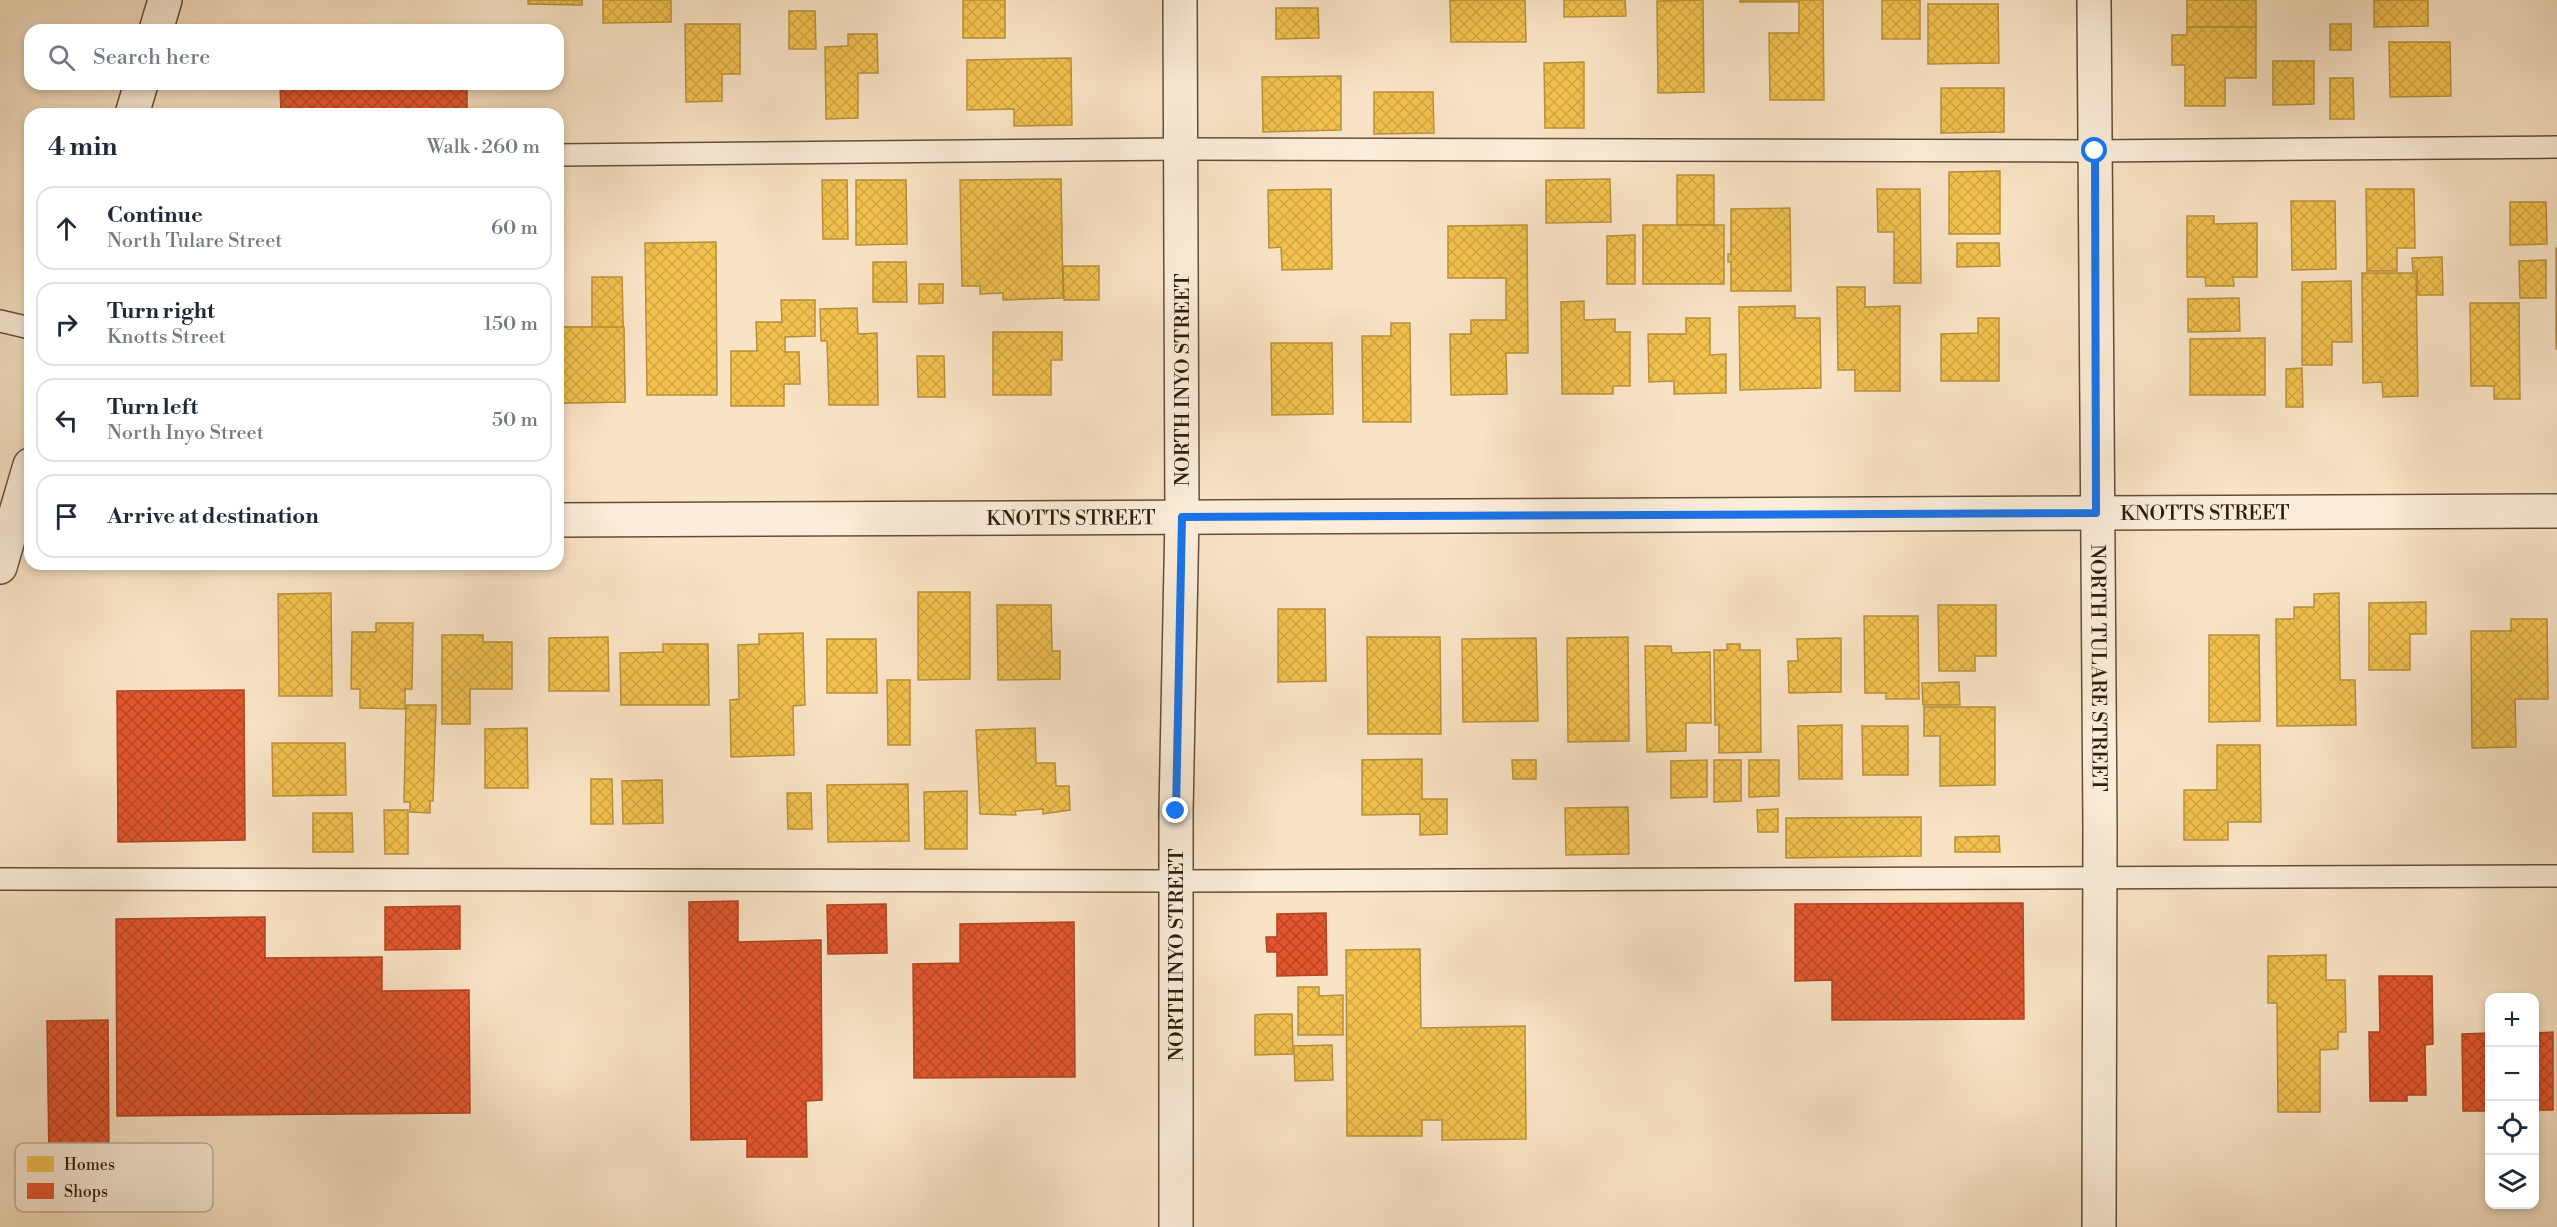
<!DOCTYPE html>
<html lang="en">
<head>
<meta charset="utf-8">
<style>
  :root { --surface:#fff; --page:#f6f6f7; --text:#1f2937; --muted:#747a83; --line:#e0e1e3 }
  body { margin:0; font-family:"Libre Bodoni",serif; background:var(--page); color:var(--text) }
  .controls { position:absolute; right:18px; bottom:18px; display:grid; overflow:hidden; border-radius:12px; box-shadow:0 3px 9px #0003 }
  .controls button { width:54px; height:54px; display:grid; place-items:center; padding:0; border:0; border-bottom:2px solid var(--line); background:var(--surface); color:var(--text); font:30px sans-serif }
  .stop { position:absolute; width:18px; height:18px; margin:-14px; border:4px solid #1a73e8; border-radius:50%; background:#fff }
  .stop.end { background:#1a73e8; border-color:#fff; box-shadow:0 2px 6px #0008 }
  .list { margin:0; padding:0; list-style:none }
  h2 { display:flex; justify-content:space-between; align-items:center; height:78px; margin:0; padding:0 24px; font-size:26px }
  h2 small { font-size:20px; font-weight:400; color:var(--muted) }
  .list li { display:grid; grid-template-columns:39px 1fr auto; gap:18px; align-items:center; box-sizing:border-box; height:84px; margin:0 12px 12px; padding:0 12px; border:2px solid var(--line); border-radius:18px }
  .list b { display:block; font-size:22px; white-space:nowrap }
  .list p { margin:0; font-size:20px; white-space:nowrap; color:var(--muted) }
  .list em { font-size:20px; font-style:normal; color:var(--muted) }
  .icon { flex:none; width:33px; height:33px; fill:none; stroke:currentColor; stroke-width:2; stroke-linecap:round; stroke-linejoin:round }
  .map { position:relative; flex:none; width:2557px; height:1227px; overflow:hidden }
  .search { position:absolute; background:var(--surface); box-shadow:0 3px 9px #0003; left:24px; top:24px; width:540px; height:66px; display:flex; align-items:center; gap:15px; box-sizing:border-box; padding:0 21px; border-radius:18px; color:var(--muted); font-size:22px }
  .panel { position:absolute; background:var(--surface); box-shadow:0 3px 9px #0003; left:24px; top:108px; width:540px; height:462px; border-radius:18px }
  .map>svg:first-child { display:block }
</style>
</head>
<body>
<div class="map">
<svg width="2557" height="1227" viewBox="0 0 2557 1227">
  <defs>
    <pattern id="homes-cross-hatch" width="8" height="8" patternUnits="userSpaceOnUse" patternTransform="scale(1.5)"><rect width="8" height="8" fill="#f2c14e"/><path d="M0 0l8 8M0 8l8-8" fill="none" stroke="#d0a543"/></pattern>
    <pattern id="shops-cross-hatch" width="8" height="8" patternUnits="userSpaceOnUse" patternTransform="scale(1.5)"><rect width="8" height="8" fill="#e4572e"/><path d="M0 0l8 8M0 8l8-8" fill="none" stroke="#b94725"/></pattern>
  </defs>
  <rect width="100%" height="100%" fill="#f9e3c5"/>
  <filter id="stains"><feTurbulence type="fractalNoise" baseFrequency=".00333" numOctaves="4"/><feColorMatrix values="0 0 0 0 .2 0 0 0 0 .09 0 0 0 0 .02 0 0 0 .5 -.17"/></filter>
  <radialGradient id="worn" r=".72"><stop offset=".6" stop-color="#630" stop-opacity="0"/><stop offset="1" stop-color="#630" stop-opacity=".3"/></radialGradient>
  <g fill="url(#homes-cross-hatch)" stroke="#b89039" stroke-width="1.5">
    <path d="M528,0H582V5L528,4Z"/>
    <path d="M603,0H671V22L603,23Z"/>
    <rect x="963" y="0" width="42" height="38"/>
    <path d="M1450,0H1525L1526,42H1451Z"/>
    <path d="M1564,0H1625L1626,16L1564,17Z"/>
    <path d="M1703,0L1704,92L1658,93L1657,1Z"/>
    <path d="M1740,0H1823L1824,100H1770L1769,33H1799V2H1740Z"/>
    <rect x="1882" y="0" width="38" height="39"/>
    <rect x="2187" y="0" width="69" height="27"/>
    <path d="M2374,0H2428V26L2374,27Z"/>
    <path d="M1928,4H1998L1999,63L1928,64Z"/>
    <path d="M1276,8H1318L1319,38L1276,39Z"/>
    <path d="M789,11H815L816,49H789Z"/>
    <path d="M685,24H740V74H722V101L686,102Z"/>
    <rect x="2330" y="24" width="21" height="26"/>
    <path d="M2187,27H2256V78H2225V106H2185V65H2172V35H2187Z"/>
    <path d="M848,34H877L878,73H858V118L826,119L825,47L848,46Z"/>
    <path d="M2389,42H2450L2451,96L2390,97Z"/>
    <path d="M1071,58L1072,125L1014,126V109L967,110V60Z"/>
    <path d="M2273,61H2314V104L2273,105Z"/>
    <path d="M1584,62V128H1545L1544,63Z"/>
    <path d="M1341,76V130L1263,132L1262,77Z"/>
    <path d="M2330,78H2353L2354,119H2330Z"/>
    <path d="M1941,88H2004V132L1941,133Z"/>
    <path d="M1374,92H1433L1434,133L1374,134Z"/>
    <path d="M2000,171V234H1949V172Z"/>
    <rect x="1677" y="175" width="37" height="50"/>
    <path d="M1061,179L1063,298L1003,300V293L980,294V286H962L960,180Z"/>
    <path d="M1610,179L1611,222L1546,223V180Z"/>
    <path d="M822,180H847L848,239H823Z"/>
    <path d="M856,180H906L907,244L856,245Z"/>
    <path d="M1331,189L1332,269L1282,270L1281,247L1269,248L1268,190Z"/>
    <path d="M1877,189H1920L1921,283H1894V232H1878Z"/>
    <path d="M2366,189H2414L2415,248H2397V271H2367Z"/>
    <path d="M2291,201H2335L2336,269L2292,270Z"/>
    <path d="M2510,202H2546L2547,244L2510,245Z"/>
    <path d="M1790,208L1791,291H1731V262H1728V254H1731V209Z"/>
    <path d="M2187,216H2214V224L2257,223V277H2233L2234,286H2206L2205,277H2187Z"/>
    <path d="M1527,225L1528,353H1506L1507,394L1451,395L1450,334H1471V320H1506V278H1448V226Z"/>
    <rect x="1643" y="225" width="81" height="59"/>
    <path d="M1635,235V284H1607V236Z"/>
    <path d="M716,242L717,395H647L645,243Z"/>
    <path d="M1957,243H1999L2000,266L1957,267Z"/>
    <path d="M2556,248H2557L2556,350Z"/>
    <path d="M2442,257L2443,295H2418L2417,271H2413L2412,258Z"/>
    <path d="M2546,260V298H2520L2519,261Z"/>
    <path d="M873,262H906L907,302H873Z"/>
    <path d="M1063,266H1099V300H1064Z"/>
    <path d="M2362,273H2416L2418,396L2383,397L2382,382L2363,383Z"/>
    <path d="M592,277H622L625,402L559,403L558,327H592Z"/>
    <path d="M2351,281L2352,342H2332V365H2302V282Z"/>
    <path d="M919,284H943V303L919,304Z"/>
    <path d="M1837,287H1865V307L1900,306V391H1855V370H1838Z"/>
    <path d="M2239,298L2240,331L2188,332V299Z"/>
    <path d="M781,300H815V336L785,337V352H799L800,384H784V406H731V351H757L756,322H782Z"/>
    <path d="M1584,301V320L1615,319V332H1630V386H1613V394H1562L1561,302Z"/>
    <path d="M2470,303H2519L2520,399H2494V386H2471Z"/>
    <path d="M1795,306V318H1820L1821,388L1740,390L1739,307Z"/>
    <path d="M857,308L858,334L877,333L878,405H829L827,341H821L820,309Z"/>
    <path d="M1686,318H1710V355L1726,354V393L1674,394V381L1649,382L1648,334H1686Z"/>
    <path d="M1978,318H1999V381H1941V334L1978,333Z"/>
    <path d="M1391,323H1410L1411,422H1363L1362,336H1391Z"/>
    <path d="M558,327H624L625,402L559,403Z"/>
    <path d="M993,332H1062V360H1051V395H993Z"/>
    <path d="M2265,338V395H2190V339Z"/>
    <path d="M1271,343H1332L1333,414L1272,415Z"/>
    <path d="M917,356H944L945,397H918Z"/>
    <path d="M2302,368L2303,407H2286V369Z"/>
    <path d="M918,592H970V679L918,680Z"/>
    <path d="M331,593L332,696H279L278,594Z"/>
    <path d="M2339,593L2340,680H2355L2356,725L2277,726L2276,619H2294V607H2314V594Z"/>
    <path d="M2426,602V634H2410V670H2369V603Z"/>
    <path d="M997,605H1051L1052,651H1060V679L998,680Z"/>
    <path d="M1938,605H1996V656H1975V671H1939Z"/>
    <path d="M1278,609H1325L1326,681L1278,682Z"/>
    <path d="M1864,616H1918L1919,699H1886V693H1865Z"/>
    <path d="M2511,619H2547L2548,699H2515L2516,747L2472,748L2471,631H2511Z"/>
    <path d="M376,623H413L412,689H405V709L360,708V689H351L352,632H376Z"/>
    <path d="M803,633L805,705L793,706L794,755L731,757L730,700L739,699L738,645L759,644V634Z"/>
    <path d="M442,635H483V642H512V689H470V724H442Z"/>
    <path d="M2209,635H2259L2260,721L2209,722Z"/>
    <path d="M608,637L609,691H549V638Z"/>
    <path d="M1367,637H1440L1441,734H1368Z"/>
    <path d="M1628,637L1629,741L1568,742L1567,638Z"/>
    <path d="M1536,638L1538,721L1463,722L1462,639Z"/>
    <path d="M1841,638V692L1789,693L1788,661H1798L1797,639Z"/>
    <path d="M827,639H876L877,693H827Z"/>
    <path d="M663,644H708L709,705H621L620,653L663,652Z"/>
    <path d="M1727,644H1740V650H1760L1761,752L1719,753V725H1715L1714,650H1727Z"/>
    <path d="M1645,646H1671L1672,653L1710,652L1711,723H1686V751L1647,752Z"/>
    <path d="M887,680H910V745H888Z"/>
    <path d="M1959,682L1960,705H1923L1922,683Z"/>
    <path d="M406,705H436L433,801H430V813L410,812V802H404Z"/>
    <path d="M1924,707H1995V785L1940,786V736H1924Z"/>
    <path d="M1842,725V779H1799L1798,726Z"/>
    <path d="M1862,726H1908V775H1863Z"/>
    <path d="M527,728L528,788H485V729Z"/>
    <path d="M1035,728L1036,763H1055L1056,786H1069L1070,810L1043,814V809L1015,811L1016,815L980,814L976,730Z"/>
    <path d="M272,743H345L346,795L273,796Z"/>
    <path d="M2217,745H2260L2261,822H2228V840H2184V790H2217Z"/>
    <path d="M1422,759V799H1447V834L1420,835V814L1362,815V760Z"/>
    <path d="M1512,760H1536V779H1513Z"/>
    <path d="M1707,760V797L1671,798V761Z"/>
    <path d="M1714,760H1741V801L1714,802Z"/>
    <path d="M1749,760H1779V796L1749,797Z"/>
    <path d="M591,779H612L613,824H591Z"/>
    <path d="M662,780L663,823L623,824L622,781Z"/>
    <path d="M908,784L909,841L828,842L827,785Z"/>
    <path d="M967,791V849H925L924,792Z"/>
    <path d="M787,793H811L812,829H788Z"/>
    <path d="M1628,807L1629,854L1566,855L1565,808Z"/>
    <path d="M1778,809V832H1758L1757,810Z"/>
    <path d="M384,810H408V854H385Z"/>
    <path d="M313,813H352L353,852H313Z"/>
    <path d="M1921,817V856L1786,858V818Z"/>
    <path d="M1999,836L2000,852H1955V837Z"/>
    <path d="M1420,949L1421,1028L1525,1026L1526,1139L1442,1140V1120H1422V1136H1347L1346,950Z"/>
    <path d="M2326,955V980H2345L2346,1032H2338V1049L2320,1050V1112H2278L2277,1003H2268V956Z"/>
    <path d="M1298,987H1319V996L1343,995V1035H1298Z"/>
    <path d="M1266,1014H1292L1293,1054L1255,1055V1015Z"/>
    <path d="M1332,1045L1333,1080L1295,1081L1294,1046Z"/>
  </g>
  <g fill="url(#shops-cross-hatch)" stroke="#ae4623" stroke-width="1.5">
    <path d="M280,84H467V114H281Z"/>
    <path d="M244,690L245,840L118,842L117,691Z"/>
    <path d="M738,901V942L821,940L822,1100L806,1101L807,1157H747V1139L691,1140L689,902Z"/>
    <path d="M2023,903L2024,1019L1832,1020V980L1795,981V904Z"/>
    <path d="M886,904L887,953L828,954L827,905Z"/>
    <path d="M460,906V949L385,950V907Z"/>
    <path d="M1326,913L1327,975L1277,976V952H1267L1266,937H1277V914Z"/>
    <path d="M265,917V958L382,957V991L469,990L470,1113L117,1116L116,919Z"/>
    <path d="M1074,922L1075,1077L914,1078L913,964L960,963V924Z"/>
    <path d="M2379,976H2432L2433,1044L2425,1045L2426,1095H2407V1101H2370L2369,1032H2380Z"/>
    <path d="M108,1020L109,1159H49L47,1021Z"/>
    <path d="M2553,1032V1110H2534V1033Z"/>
    <path d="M2490,1033V1111H2463L2462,1034Z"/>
  </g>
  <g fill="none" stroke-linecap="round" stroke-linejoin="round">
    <g stroke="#634e38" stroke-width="24">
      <g id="service">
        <path d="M558,155L1181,149L2095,151L2557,147"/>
        <path d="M0,321L30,328"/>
        <path d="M0,879L1176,881L2557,876"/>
      </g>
    </g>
    <g stroke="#634e38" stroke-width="36">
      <g id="minor">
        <path id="s1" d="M2094,0L2100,829L2099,1227"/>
        <path id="s2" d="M558,520L2557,511"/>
        <path d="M1176,1227V811L1182,517L1180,0"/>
      </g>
    </g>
    <g stroke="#634e38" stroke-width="36">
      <g id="tertiary">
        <path d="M156,30L165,0"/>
        <path d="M132,114L141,84"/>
        <path d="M0,567L30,465"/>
      </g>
    </g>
    <use href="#service" stroke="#fbedd9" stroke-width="21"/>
    <use href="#minor" stroke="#fbedd9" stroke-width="33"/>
    <use href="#tertiary" stroke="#fbedd9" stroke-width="33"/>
  </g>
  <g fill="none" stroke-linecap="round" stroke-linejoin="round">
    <path stroke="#1a73e8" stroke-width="8" d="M1176,811L1182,517L2096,513L2095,151"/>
  </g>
  <g text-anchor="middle" stroke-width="6" stroke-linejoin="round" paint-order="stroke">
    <g font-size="20" fill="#311d09" stroke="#fbedd9">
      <text transform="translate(1182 380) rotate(-90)" y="7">NORTH INYO STREET</text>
      <text dy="7" stroke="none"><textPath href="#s2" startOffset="1647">KNOTTS STREET</textPath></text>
      <text dy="7" stroke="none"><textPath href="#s2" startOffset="513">KNOTTS STREET</textPath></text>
      <text dy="7" stroke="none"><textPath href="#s1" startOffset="668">NORTH TULARE STREET</textPath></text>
      <text transform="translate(1176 955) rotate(-90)" y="7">NORTH INYO STREET</text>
    </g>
  </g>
  <rect x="15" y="1143" width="198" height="69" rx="9" fill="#fbedd9" stroke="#beaf9b" stroke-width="1.5"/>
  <rect x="27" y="1156" width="27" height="16" fill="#f2c14e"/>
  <rect x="27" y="1183" width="27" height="16" fill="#e4572e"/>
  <g font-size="16" fill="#311d09">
    <text x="64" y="1170">Homes</text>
    <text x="64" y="1197">Shops</text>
  </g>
  <rect width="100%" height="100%" filter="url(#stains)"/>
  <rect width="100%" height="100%" fill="url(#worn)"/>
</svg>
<div class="controls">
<button>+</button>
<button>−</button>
<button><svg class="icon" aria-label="locate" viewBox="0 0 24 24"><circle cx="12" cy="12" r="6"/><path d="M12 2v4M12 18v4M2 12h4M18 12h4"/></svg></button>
<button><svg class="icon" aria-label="layers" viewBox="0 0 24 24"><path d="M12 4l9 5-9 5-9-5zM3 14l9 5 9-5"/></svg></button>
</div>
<div class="stop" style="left:2095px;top:151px"></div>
<div class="stop end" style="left:1176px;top:811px"></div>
<div class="search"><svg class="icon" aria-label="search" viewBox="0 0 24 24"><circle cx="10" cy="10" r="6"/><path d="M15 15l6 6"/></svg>Search here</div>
<section class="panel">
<h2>4 min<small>Walk · 260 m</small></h2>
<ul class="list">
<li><svg class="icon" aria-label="ahead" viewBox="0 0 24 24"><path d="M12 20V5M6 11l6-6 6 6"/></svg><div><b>Continue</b><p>North Tulare Street</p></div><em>60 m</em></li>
<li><svg class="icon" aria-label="right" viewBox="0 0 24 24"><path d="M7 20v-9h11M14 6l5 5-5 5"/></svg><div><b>Turn right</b><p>Knotts Street</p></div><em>150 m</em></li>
<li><svg class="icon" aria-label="left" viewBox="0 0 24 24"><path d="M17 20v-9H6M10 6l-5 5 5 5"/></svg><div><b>Turn left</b><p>North Inyo Street</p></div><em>50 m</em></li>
<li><svg class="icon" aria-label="arrive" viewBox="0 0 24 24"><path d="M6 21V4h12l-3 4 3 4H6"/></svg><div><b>Arrive at destination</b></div></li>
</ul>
</section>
</div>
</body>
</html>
